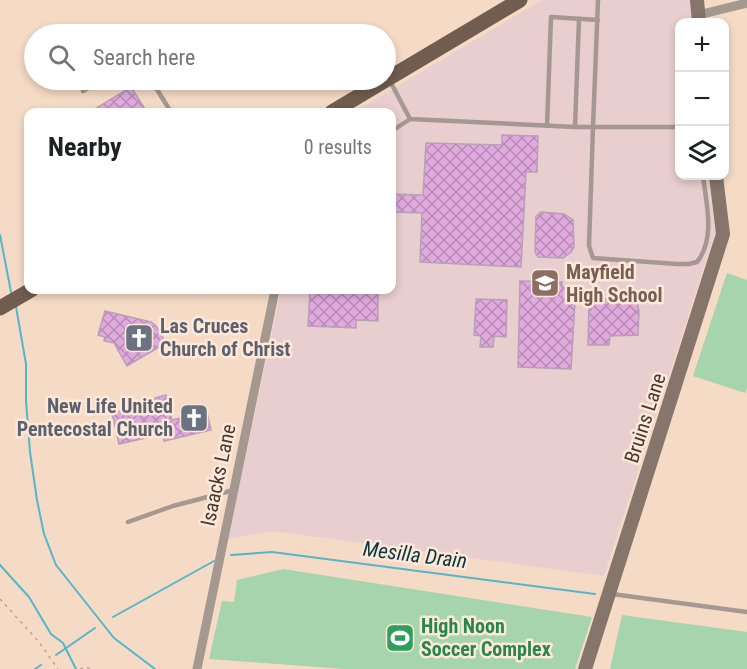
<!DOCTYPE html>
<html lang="en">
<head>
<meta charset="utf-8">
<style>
  :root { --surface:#fff; --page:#f6f6f6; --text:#202124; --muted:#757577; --line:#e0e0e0 }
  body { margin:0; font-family:"Roboto Condensed",sans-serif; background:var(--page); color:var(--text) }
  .controls { position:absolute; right:18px; top:18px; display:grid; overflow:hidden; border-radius:12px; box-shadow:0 3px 9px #0003 }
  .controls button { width:54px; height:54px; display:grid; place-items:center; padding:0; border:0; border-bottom:2px solid var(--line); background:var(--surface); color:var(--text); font:30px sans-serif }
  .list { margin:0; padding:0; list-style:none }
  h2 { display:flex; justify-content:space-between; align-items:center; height:78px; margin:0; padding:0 24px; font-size:26px }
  h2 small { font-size:20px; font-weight:400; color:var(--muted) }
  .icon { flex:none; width:33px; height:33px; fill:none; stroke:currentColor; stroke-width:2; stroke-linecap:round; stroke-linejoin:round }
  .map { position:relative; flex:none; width:747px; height:669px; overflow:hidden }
  .search { position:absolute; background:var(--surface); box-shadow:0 3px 9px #0003; left:24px; top:24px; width:372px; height:66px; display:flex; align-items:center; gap:15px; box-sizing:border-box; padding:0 21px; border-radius:33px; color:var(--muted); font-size:22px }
  .panel { position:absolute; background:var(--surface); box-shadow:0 3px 9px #0003; left:24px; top:108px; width:372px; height:186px; border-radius:12px }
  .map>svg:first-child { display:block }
</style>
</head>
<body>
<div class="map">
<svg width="747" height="669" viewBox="0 0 747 669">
  <defs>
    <pattern id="building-cross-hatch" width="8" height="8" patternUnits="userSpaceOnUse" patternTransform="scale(1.5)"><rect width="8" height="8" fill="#e1aadf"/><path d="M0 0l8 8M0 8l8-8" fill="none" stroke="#b88bb5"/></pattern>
  </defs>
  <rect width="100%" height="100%" fill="#f5dac6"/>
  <path fill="#e9cecf" d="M542,0H691L693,22H680V176H709L715,233L604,576L272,531L228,539L281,290H392V112H354Z"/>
  <g fill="#a6d4ac">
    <path d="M727,273L747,280V388L745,393L693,376Z"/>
    <path d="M283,569L592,617L575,669H344L209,659L222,601L234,602L237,580Z"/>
    <path d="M622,615L747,632V669H610Z"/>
  </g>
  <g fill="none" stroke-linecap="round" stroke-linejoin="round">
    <g stroke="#55b6cb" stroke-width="2">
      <path d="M0,235L11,292"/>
      <path d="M16,307L26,364V401L30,452L37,500L44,534L56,565L114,638L155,669"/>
      <path d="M231,555L272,552L595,594"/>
      <path d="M0,565L29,597L51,634L63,643L76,669"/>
      <path d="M113,617L214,561"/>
      <path d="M56,655L95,628"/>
      <path d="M35,669L41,665"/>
    </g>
  </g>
  <g fill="url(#building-cross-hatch)" stroke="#b7a0b6" stroke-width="1.5">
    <path d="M131,87L147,112H90Z"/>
    <path d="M502,135L538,136L537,172H526L521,267L420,262L422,213L392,212V194L423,195L426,143L502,145Z"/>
    <path d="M541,212L564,214L573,220L574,247L571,252L563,258L538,257L535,252L536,216Z"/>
    <path d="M520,281L562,282V287L576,288L575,291H603V299H636L639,310L638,335L610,336L609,345H588L589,303L575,302L571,369L518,367Z"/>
    <path d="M310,290H363V292L378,293V321L356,320V328L308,326Z"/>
    <path d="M476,299L507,300L506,337L494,336L493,347H480L481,336L474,335Z"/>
    <path d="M105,311L151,322L156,326L166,343L127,366L114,343L104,341L105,337L98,335Z"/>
    <path d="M166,395L172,420L207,412L211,430L164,441L163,434L119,444L112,413L156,404L155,398Z"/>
  </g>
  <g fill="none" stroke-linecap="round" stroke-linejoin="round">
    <g stroke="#baa595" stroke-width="1.5" stroke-dasharray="3 4.5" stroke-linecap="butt">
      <path d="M0,599L39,642L58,669"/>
      <path d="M80,669L86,667L90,669"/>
    </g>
    <g stroke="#a49890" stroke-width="4.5">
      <path d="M598,0L593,127H680"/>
      <path d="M151,80L171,112"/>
      <path d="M390,81L410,119L575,127L579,19"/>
      <path d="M83,91L102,80"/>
      <path d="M547,126L551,17L598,20"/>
      <path d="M575,127H593L589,246L593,258L677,264H689L697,262C716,238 706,203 703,176"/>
      <path d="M392,131L410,119"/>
      <path d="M128,522L173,506L234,490"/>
      <path d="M612,594L747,612"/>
    </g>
    <g stroke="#a49890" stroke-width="9">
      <path d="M698,15L747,3"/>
      <path d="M197,669L275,290"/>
    </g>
    <g stroke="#86756a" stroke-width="14">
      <path d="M697,0L699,22"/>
      <path d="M585,669L723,234L716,176"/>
    </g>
    <g stroke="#715d4f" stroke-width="15">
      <path d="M332,112L520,0"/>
      <path d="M0,308L31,290"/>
    </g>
  </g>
  <defs>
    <g id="school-square" transform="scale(1.5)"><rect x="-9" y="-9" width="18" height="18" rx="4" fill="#8d6e63" stroke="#fee8d9"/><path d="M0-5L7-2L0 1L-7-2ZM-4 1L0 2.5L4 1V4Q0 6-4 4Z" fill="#fff"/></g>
    <g id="church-square" transform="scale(1.5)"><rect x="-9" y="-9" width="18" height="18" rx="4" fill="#6b7280" stroke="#fee8d9"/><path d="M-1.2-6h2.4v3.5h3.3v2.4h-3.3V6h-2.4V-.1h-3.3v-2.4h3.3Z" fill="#fff"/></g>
    <g id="stadium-square" transform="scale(1.5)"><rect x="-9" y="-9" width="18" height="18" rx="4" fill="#2e9e5b" stroke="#fee8d9"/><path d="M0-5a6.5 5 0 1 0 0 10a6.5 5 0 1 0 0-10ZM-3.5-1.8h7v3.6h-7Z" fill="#fff"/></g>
  </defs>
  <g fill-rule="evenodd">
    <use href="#school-square" x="545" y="283"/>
    <use href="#church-square" x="139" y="338"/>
    <use href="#church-square" x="194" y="418"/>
    <use href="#stadium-square" x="400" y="638"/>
  </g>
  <g text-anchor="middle" stroke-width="5" stroke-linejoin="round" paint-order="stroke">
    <g font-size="20" font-weight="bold" fill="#785e54" stroke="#fee8d9" text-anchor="start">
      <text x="566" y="279">Mayfield<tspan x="566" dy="23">High School</tspan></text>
    </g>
    <g font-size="20" font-weight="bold" fill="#5b616d" stroke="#fee8d9" text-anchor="start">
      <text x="160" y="333">Las Cruces<tspan x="160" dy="23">Church of Christ</tspan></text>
      <text x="173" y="413" text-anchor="end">New Life United<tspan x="173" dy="23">Pentecostal Church</tspan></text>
    </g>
    <g font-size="20" fill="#443931" stroke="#fee8d9">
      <text transform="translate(645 418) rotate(-72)" y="7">Bruins Lane</text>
      <text transform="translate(218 475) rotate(-78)" y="7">Isaacks Lane</text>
    </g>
    <g font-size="20" font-weight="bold" fill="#27864d" stroke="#fee8d9" text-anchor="start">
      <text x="421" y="633">High Noon<tspan x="421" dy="23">Soccer Complex</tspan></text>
    </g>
    <g font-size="21" font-style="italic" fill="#083740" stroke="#fee8d9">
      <text transform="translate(415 555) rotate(7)" y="7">Mesilla Drain</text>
    </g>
  </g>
</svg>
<div class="controls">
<button>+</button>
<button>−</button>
<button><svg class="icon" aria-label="layers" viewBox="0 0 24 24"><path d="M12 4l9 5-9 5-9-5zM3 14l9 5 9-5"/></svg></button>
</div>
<div class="search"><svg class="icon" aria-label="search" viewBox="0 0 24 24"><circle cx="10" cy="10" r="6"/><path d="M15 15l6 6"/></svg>Search here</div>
<section class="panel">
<h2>Nearby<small>0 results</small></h2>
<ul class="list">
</ul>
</section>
</div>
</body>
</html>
